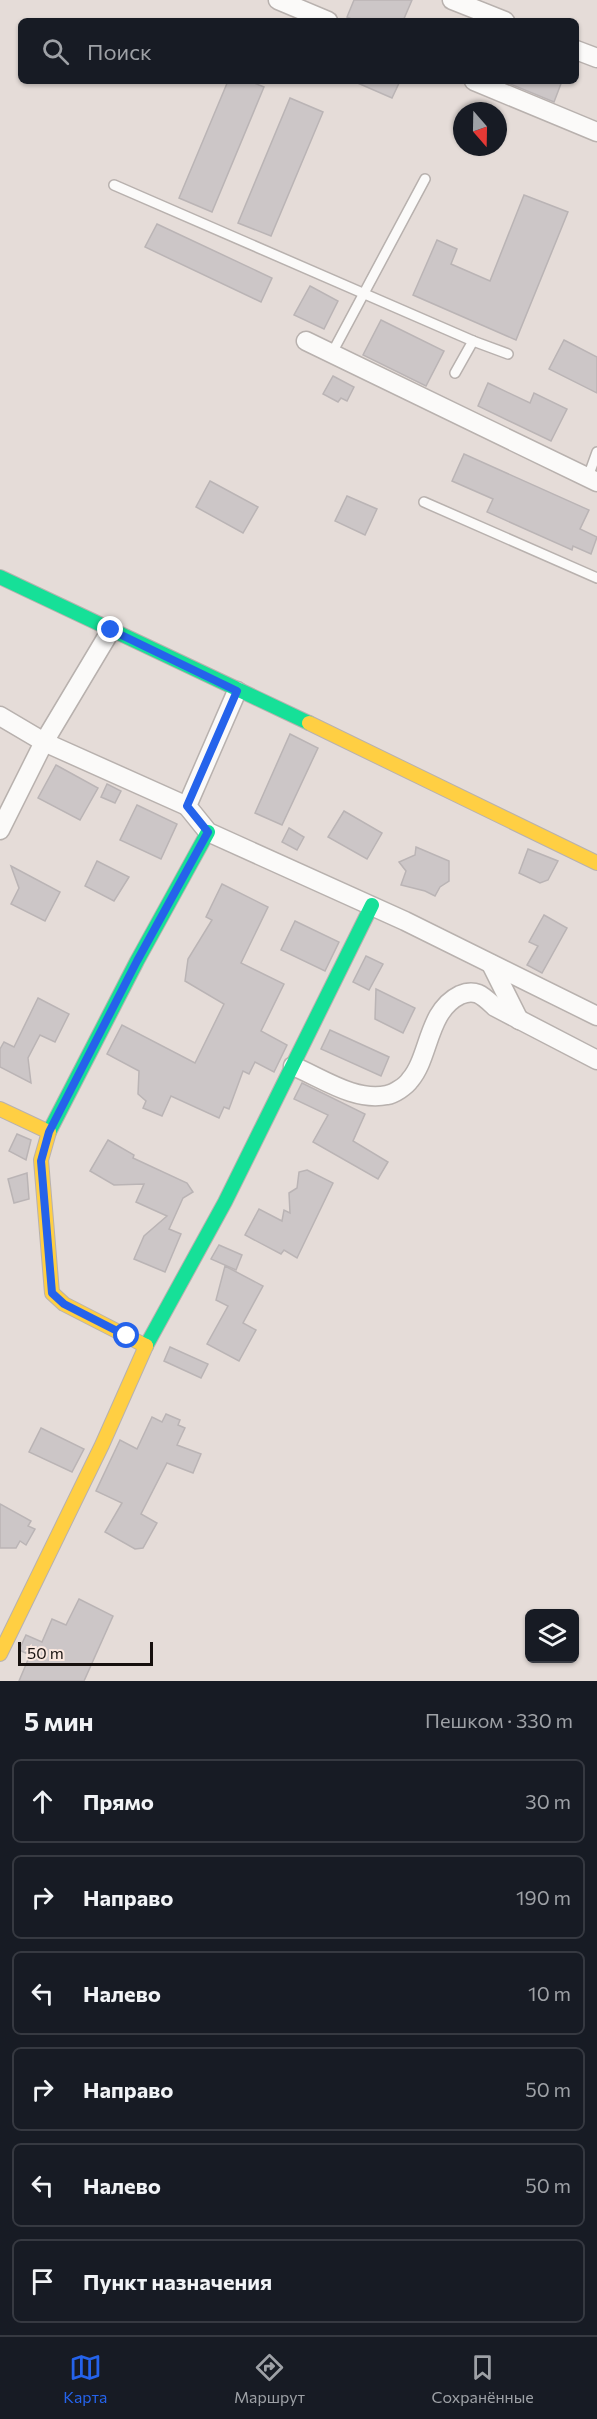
<!DOCTYPE html>
<html lang="ru">
<head>
<meta charset="utf-8">
<style>
  :root { --surface:#171b24; --page:#242831; --text:#f1f3f6; --muted:#9ea1a6; --line:#363941; --accent:#2563eb }
  body { margin:0; font-family:Commissioner,sans-serif; background:var(--page); color:var(--text) }
  .controls { position:absolute; right:18px; bottom:18px; display:grid; overflow:hidden; border-radius:9px; box-shadow:0 2px 4px #0004 }
  .controls button { width:54px; height:54px; display:grid; place-items:center; padding:0; border:0; border-bottom:2px solid var(--line); background:var(--surface); color:var(--text); font:30px sans-serif }
  .compass { position:absolute; left:453px; top:102px; width:54px; height:54px; border-radius:50%; background:var(--surface); box-shadow:0 2px 4px #0004; rotate:160deg }
  .scale { position:absolute; left:18px; bottom:15px; width:135px; box-sizing:border-box; padding-left:6px; border:3px solid #16100e; border-top:0; font-size:16px; line-height:21px; white-space:nowrap; color:#16100e; -webkit-text-stroke:4px #f9e7df; paint-order:stroke }
  .stop { position:absolute; width:18px; height:18px; margin:-14px; border:4px solid #2563eb; border-radius:50%; background:#fff }
  .stop.end { background:#2563eb; border-color:#fff; box-shadow:0 2px 6px #0008 }
  .list { margin:0; padding:0; list-style:none }
  h2 { display:flex; justify-content:space-between; align-items:center; height:78px; margin:0; padding:0 24px; font-size:26px }
  h2 small { font-size:20px; font-weight:400; color:var(--muted) }
  .list li { display:grid; grid-template-columns:39px 1fr auto; gap:18px; align-items:center; box-sizing:border-box; height:84px; margin:0 12px 12px; padding:0 12px; border:2px solid var(--line); border-radius:9px }
  .list b { display:block; font-size:22px; white-space:nowrap }
  .list em { font-size:20px; font-style:normal; color:var(--muted) }
  .icon { flex:none; width:33px; height:33px; fill:none; stroke:currentColor; stroke-width:2; stroke-linecap:round; stroke-linejoin:round }
  .map { position:relative; flex:none; width:597px; height:1681px; overflow:hidden }
  .search { position:absolute; background:var(--surface); box-shadow:0 2px 4px #0004; left:18px; right:18px; top:18px; height:66px; display:flex; align-items:center; gap:15px; box-sizing:border-box; padding:0 21px; border-radius:9px; color:var(--muted); font-size:22px }
  .sheet { height:654px; background:var(--surface) }
  nav { display:flex; justify-content:space-around; align-items:center; box-sizing:border-box; height:84px; border-top:2px solid var(--line); background:var(--surface); font-size:16px; color:var(--muted) }
  nav a { display:grid; justify-items:center; gap:3px }
  nav .on { color:var(--accent) }
  .map>svg:first-child { display:block }
</style>
</head>
<body>
<div class="map">
<svg width="597" height="1681" viewBox="0 0 597 1681">
  <rect width="100%" height="100%" fill="#e5dcd8"/>
  <g fill="#ccc6c7" stroke="#bab4b5" stroke-width="1.5">
    <path d="M354,0H412L403,21H356L347,17Z"/>
    <path d="M228,81H249L264,87L212,212L179,198Z"/>
    <path d="M353,81H400L392,98Z"/>
    <path d="M503,81H562L554,102Z"/>
    <path d="M290,98L323,112L271,236L238,223Z"/>
    <path d="M524,195L568,212L516,340L413,295L437,240L457,249L451,264L490,281Z"/>
    <path d="M157,224L272,278L261,302L145,247Z"/>
    <path d="M310,286L338,301L324,329L294,315Z"/>
    <path d="M381,320L444,351L426,386L363,355Z"/>
    <path d="M564,340L597,357V393L549,369Z"/>
    <path d="M333,376L354,387L347,401L341,398L338,402L323,394Z"/>
    <path d="M488,383L530,403L534,393L567,409L551,441L478,406Z"/>
    <path d="M464,454L589,510L580,529L597,537L591,554L573,546L572,550L487,512L493,499L452,481Z"/>
    <path d="M210,481L258,507L243,533L196,507Z"/>
    <path d="M347,496L377,509L365,535L335,521Z"/>
    <path d="M290,734L318,748L282,825L255,813Z"/>
    <path d="M56,765L98,788L80,820L38,798Z"/>
    <path d="M107,784L121,791L115,803L101,797Z"/>
    <path d="M137,805L177,824L161,859L120,840Z"/>
    <path d="M344,811L382,833L367,859L328,837Z"/>
    <path d="M289,828L304,837L297,850L282,842Z"/>
    <path d="M416,847L449,861V881L440,887L435,896L425,891L401,885L406,871L399,862L415,855Z"/>
    <path d="M528,849L558,861L548,880L540,883L519,873Z"/>
    <path d="M97,861L129,877L114,901L85,886Z"/>
    <path d="M11,866L60,892L45,921L11,904L19,888Z"/>
    <path d="M222,884L268,907L241,963L284,984L261,1031L287,1045L274,1072L255,1062L249,1074L243,1071L229,1109L224,1107L219,1118L171,1096L162,1116L143,1108L146,1101L138,1094L139,1071L107,1054L122,1025L195,1063L224,1004L185,981L188,959L212,920L206,917Z"/>
    <path d="M544,915L567,928L542,973L527,965L538,946L529,942Z"/>
    <path d="M295,921L339,942L325,971L281,950Z"/>
    <path d="M366,956L383,964L369,990L353,982Z"/>
    <path d="M376,989L415,1008L403,1033L375,1019Z"/>
    <path d="M38,998L69,1014L55,1042L40,1035L28,1058L31,1083L0,1067V1049L4,1042L14,1047Z"/>
    <path d="M330,1030L389,1057L381,1076L321,1049Z"/>
    <path d="M302,1083L365,1114L353,1141L388,1162L378,1179L313,1142L328,1115L294,1099Z"/>
    <path d="M17,1134L31,1140L26,1160L9,1151Z"/>
    <path d="M108,1140L134,1155L133,1158L187,1183L193,1192L183,1198L169,1229L181,1234L165,1272L134,1259L144,1236L167,1216L136,1202L144,1184L114,1185L90,1171Z"/>
    <path d="M307,1170L333,1183L297,1258L284,1250L281,1254L245,1235L259,1209L282,1221L284,1210L290,1213L289,1193L297,1188L299,1172Z"/>
    <path d="M27,1173L29,1199L14,1203L8,1179Z"/>
    <path d="M219,1245L242,1255L236,1270L211,1259Z"/>
    <path d="M225,1266L263,1286L243,1323L256,1330L239,1361L207,1344L228,1306L216,1300Z"/>
    <path d="M170,1347L208,1364L201,1378L164,1361Z"/>
    <path d="M166,1414L180,1420L178,1425L185,1428L177,1445L201,1454L193,1473L167,1463L141,1514L157,1523L143,1548L135,1549L105,1532L122,1503L96,1491L120,1440L137,1449L152,1417L162,1422Z"/>
    <path d="M41,1428L84,1449L72,1472L29,1452Z"/>
    <path d="M0,1504L31,1521L28,1526L35,1529L26,1545L20,1541L16,1548H0Z"/>
    <path d="M79,1599L113,1616L84,1681H19L30,1655L19,1650L26,1635L42,1642L52,1619L66,1625Z"/>
  </g>
  <g fill="none" stroke-linecap="round" stroke-linejoin="round">
    <g stroke="#b8b1ae" stroke-width="12">
      <g id="lane">
        <path d="M114,185L473,341L455,373"/>
        <path d="M473,341L508,354"/>
        <path d="M332,353L425,179"/>
        <path d="M588,477L597,452"/>
        <path d="M424,502L597,578"/>
      </g>
    </g>
    <g stroke="#b8b1ae" stroke-width="21">
      <g id="street">
        <path d="M278,0L328,21"/>
        <path d="M452,0L505,21"/>
        <path d="M576,50L597,58"/>
        <path d="M474,81L597,132"/>
        <path d="M306,341L597,482"/>
        <path d="M111,630L44,742L187,806"/>
        <path d="M237,691L187,806L208,832L405,921L597,1016"/>
        <path d="M0,716L44,742L0,830"/>
        <path d="M491,964L519,1020"/>
        <path d="M293,1066C322,1078 355,1102 387,1095C394,1094 406,1086 410,1080C430,1057 427,1011 460,995C476,988 483,996 495,1007L597,1060"/>
      </g>
    </g>
    <g stroke="#b8b1ae" stroke-width="16">
      <g id="fast">
        <path d="M0,577L309,723"/>
        <path d="M49,1132L137,961L208,832"/>
        <path d="M146,1346L225,1202L372,905"/>
      </g>
    </g>
    <g stroke="#b8b1ae" stroke-width="16">
      <g id="slow">
        <path d="M309,723L597,863"/>
        <path d="M0,1109L49,1132L41,1160L52,1293L64,1304L146,1346"/>
        <path d="M0,1654L102,1445L146,1346"/>
      </g>
    </g>
    <use href="#lane" stroke="#fbfaf9" stroke-width="9"/>
    <use href="#street" stroke="#fbfaf9" stroke-width="18"/>
    <use href="#fast" stroke="#16e098" stroke-width="14"/>
    <use href="#slow" stroke="#ffcf43" stroke-width="14"/>
  </g>
  <g fill="none" stroke-linecap="round" stroke-linejoin="round">
    <path stroke="#2563eb" stroke-width="8" d="M111,630L237,691L187,806L208,832L137,961L49,1132L41,1161L52,1293L64,1304L127,1336"/>
  </g>
</svg>
<div class="controls">
<button><svg class="icon" aria-label="layers" viewBox="0 0 24 24"><path d="M12 4l9 5-9 5-9-5zM3 14l9 5 9-5"/></svg></button>
</div>
<svg class="compass" viewBox="-18 -18 36 36"><path d="M0-13l5 13h-10z" fill="#e53935"/><path d="M0 13l5-13h-10z" fill="#9ea1a6"/></svg>
<div class="scale">50 m</div>
<div class="stop" style="left:127px;top:1336px"></div>
<div class="stop end" style="left:111px;top:630px"></div>
<div class="search"><svg class="icon" aria-label="search" viewBox="0 0 24 24"><circle cx="10" cy="10" r="6"/><path d="M15 15l6 6"/></svg>Поиск</div>
</div>
<section class="sheet">
<h2>5 мин<small>Пешком · 330 m</small></h2>
<ul class="list">
<li><svg class="icon" aria-label="ahead" viewBox="0 0 24 24"><path d="M12 20V5M6 11l6-6 6 6"/></svg><div><b>Прямо</b></div><em>30 m</em></li>
<li><svg class="icon" aria-label="right" viewBox="0 0 24 24"><path d="M7 20v-9h11M14 6l5 5-5 5"/></svg><div><b>Направо</b></div><em>190 m</em></li>
<li><svg class="icon" aria-label="left" viewBox="0 0 24 24"><path d="M17 20v-9H6M10 6l-5 5 5 5"/></svg><div><b>Налево</b></div><em>10 m</em></li>
<li><svg class="icon" aria-label="right" viewBox="0 0 24 24"><path d="M7 20v-9h11M14 6l5 5-5 5"/></svg><div><b>Направо</b></div><em>50 m</em></li>
<li><svg class="icon" aria-label="left" viewBox="0 0 24 24"><path d="M17 20v-9H6M10 6l-5 5 5 5"/></svg><div><b>Налево</b></div><em>50 m</em></li>
<li><svg class="icon" aria-label="arrive" viewBox="0 0 24 24"><path d="M6 21V4h12l-3 4 3 4H6"/></svg><div><b>Пункт назначения</b></div></li>
</ul>
</section>
<nav>
<a class="on"><svg class="icon" aria-label="map" viewBox="0 0 24 24"><path d="M3 6l6-2 6 2 6-2v14l-6 2-6-2-6 2zM9 4v14M15 6v14"/></svg>Карта</a>
<a><svg class="icon" aria-label="directions" viewBox="0 0 24 24"><path d="M12 3l9 9-9 9-9-9zM9 14v-3h6M13 9l2 2-2 2"/></svg>Маршрут</a>
<a><svg class="icon" aria-label="saved" viewBox="0 0 24 24"><path d="M7 4h10v16l-5-4-5 4z"/></svg>Сохранённые</a>
</nav>
</body>
</html>
